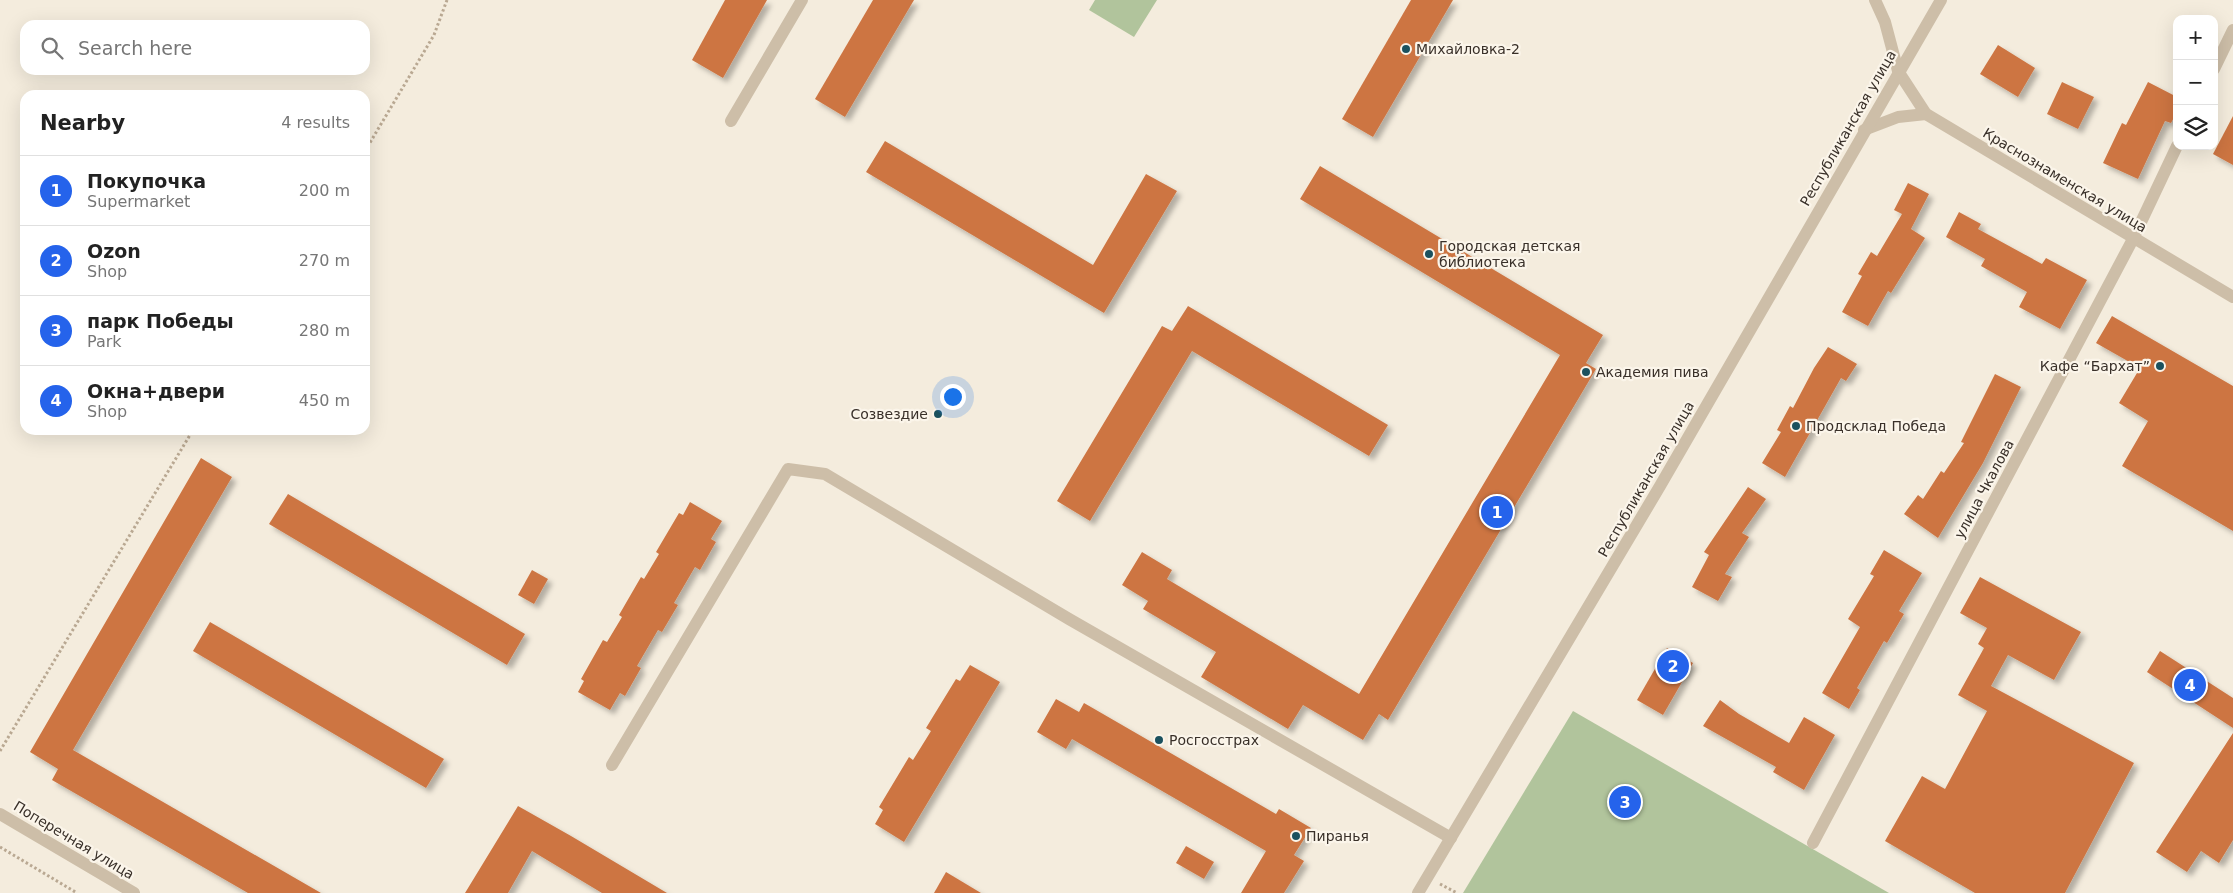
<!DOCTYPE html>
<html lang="en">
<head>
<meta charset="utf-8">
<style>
  :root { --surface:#fff; --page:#f6f6f6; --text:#222; --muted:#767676; --line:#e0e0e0; --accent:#2563eb }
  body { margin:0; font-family:"DejaVu Sans",sans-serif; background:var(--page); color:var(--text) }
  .controls { position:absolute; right:15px; top:15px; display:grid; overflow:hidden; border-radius:10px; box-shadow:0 5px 20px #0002 }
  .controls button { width:45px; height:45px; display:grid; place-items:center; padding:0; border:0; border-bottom:1px solid var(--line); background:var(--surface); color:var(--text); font:25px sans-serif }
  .you { position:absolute; left:952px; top:396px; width:18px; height:18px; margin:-12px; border:4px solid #fff; border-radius:50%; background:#1a73e8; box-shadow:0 0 0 8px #1a73e833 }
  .badge { display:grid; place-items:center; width:32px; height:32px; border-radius:50%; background:var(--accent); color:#fff; font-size:16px; font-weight:700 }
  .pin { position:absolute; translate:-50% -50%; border:2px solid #fff; box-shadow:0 1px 5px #0006 }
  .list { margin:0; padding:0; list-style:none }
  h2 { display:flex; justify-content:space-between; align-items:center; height:65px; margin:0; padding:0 20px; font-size:21px }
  h2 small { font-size:16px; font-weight:400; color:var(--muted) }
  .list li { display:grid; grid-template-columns:32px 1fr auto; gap:15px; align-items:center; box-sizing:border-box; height:70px; padding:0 20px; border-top:1px solid var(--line) }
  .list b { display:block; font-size:19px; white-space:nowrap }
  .list p { margin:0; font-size:16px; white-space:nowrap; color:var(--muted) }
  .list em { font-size:16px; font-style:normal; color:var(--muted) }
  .icon { flex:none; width:28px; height:28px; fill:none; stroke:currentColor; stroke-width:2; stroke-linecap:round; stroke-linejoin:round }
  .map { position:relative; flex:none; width:2233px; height:893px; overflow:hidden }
  .search { position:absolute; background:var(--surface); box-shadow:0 5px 20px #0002; left:20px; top:20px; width:350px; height:55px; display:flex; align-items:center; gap:12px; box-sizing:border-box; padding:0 18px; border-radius:15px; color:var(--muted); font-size:19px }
  .panel { position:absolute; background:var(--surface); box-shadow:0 5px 20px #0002; left:20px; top:90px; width:350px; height:345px; border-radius:15px }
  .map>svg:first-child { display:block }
</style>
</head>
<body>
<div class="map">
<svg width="2233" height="893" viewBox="0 0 2233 893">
  <defs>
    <filter id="shadow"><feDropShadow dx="4.5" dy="4.5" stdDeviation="2.5" flood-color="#0004"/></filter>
  </defs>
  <rect width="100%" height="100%" fill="#f4ecdd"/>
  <g fill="#b1c49c">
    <path d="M1095,0H1157L1134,37L1089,10Z"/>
    <path d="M1573,711L1889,893H1463Z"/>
  </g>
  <g fill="#cd7542" filter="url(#shadow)">
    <path d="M725,0H767L723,78L692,60Z"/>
    <path d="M873,0H914L845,117L815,99Z"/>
    <path d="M1411,0H1453L1373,137L1342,119Z"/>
    <path d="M1998,45L2035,68L2018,97L1980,74Z"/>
    <path d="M2062,82L2094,97L2078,129L2047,114Z"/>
    <path d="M2148,82L2177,97V112L2171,123L2165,121L2138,179L2103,163L2122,123L2126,125Z"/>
    <path d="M2233,116V165L2213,154Z"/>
    <path d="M885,141L1093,265L1146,174L1177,191L1104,313L866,172Z"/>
    <path d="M1320,166L1603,335L1586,363L1596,369L1388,720L1379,714L1363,740L1303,705L1288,729L1201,677L1216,652L1143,609L1148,601L1122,585L1142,552L1172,570L1167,579L1359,694L1560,355L1300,199Z"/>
    <path d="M1908,183L1929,194L1911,229L1925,238L1891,293L1888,291L1868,326L1842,312L1862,276L1858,274L1871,252L1877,256L1902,214L1894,210Z"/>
    <path d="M1959,212L1981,224L1978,229L2042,264L2046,258L2087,280L2060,329L2019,307L2027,292L1981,266L1985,259L1946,237Z"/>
    <path d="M1188,306L1388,425L1369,456L1192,351L1090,521L1057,501L1162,326L1172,331Z"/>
    <path d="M2112,316L2233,386V531L2122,466L2148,421L2119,403L2140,368L2096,343Z"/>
    <path d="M1828,347L1857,364L1846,381L1841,378L1785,477L1762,463L1781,432L1777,430L1790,406L1793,408L1814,368Z"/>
    <path d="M1995,374L2021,387L1983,463L1938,538L1904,514L1918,495L1923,499L1941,471L1944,473L1964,443L1961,442Z"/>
    <path d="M201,458L232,477L73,750L321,893H248L52,780L58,769L30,752Z"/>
    <path d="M1748,487L1766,499L1742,533L1749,537L1725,574L1732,577L1718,601L1692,587L1709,555L1704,552Z"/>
    <path d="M288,494L525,634L507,665L269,524Z"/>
    <path d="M690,502L722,521L711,539L716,542L700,570L695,567L674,603L678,605L662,632L658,630L637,666L641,668L625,696L620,693L610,710L578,692L584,681L581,679L603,640L607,642L622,617L619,615L641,577L644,579L659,554L656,552L679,513L683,515Z"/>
    <path d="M1884,550L1922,573L1899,611L1904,614L1887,643L1884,641L1857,688L1860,690L1849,709L1822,693L1860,627L1848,619L1874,576L1870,574Z"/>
    <path d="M532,570L548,579L534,604L518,595Z"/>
    <path d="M1980,577L2081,632L2054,680L2008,655L1991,686L2134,763L2065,893H1975L1885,841L1922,776L1945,789L1987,711L1958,695L1984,648L1978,644L1987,628L1960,613Z"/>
    <path d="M210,622L444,759L426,788L193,651Z"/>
    <path d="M1667,648L1693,663L1663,715L1637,700Z"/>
    <path d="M2160,651L2233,698V728L2147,672Z"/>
    <path d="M970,665L1000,682L904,842L875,824L883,810L879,807L909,757L913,760L931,731L926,728L956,679L960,681Z"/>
    <path d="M1056,699L1079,712L1084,703L1276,814L1279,809L1311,828L1294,855L1304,861L1284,893H1241L1266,851L1072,739L1066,749L1037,732Z"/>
    <path d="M1720,700L1739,714L1789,743L1804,717L1835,735L1804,790L1773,772L1776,767L1703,726Z"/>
    <path d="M2233,733V840L2219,863L2201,851L2187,872L2156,852Z"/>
    <path d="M518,806L571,836L667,893H602L532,851L508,893H465Z"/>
    <path d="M1186,846L1214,862L1204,879L1176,863Z"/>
    <path d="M946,872L981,893H934Z"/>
  </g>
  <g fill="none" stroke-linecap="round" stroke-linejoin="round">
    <g stroke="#b9a892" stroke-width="3" stroke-dasharray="2.5 2.5" stroke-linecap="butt">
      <path d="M365,151L434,35L447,0"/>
      <path d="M0,751L193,430"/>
      <path d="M0,847L77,893"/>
      <path d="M1440,884L1457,893"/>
    </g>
    <g stroke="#cdbea8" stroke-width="12">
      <path d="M1875,0L1885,22L1898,71L1926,114L2233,297"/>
      <path d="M2214,69L2233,30"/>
      <path d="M731,121L802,0"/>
      <path d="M1864,130L1898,117L1926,114"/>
      <path d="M612,765L788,469L825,474L1069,619L1451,838"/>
      <path d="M0,814L134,893"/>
      <path d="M1813,843L2133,239L2177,146"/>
      <path d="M1418,893L1660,486L1941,0"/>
    </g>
  </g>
  <g fill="#1b515e" stroke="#fbf5ea" stroke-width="2">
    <circle cx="1406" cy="49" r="5"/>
    <circle cx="1429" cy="254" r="5"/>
    <circle cx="2160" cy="366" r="5"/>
    <circle cx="1586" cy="372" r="5"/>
    <circle cx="938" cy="414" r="5"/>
    <circle cx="1796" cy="426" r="5"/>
    <circle cx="1159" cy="740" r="5"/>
    <circle cx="1296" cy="836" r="5"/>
  </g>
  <g text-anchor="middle" stroke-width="4.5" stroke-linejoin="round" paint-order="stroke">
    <g font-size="14" fill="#393029" stroke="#fbf5ea" text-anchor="start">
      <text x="1416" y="54">Михайловка-2</text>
      <text x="1439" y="251">Городская детская<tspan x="1439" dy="16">библиотека</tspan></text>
      <text x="2150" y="371" text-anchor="end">Кафе “Бархат”</text>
      <text x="1596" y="377">Академия пива</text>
      <text x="928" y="419" text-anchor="end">Созвездие</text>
      <text x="1806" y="431">Продсклад Победа</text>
      <text x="1169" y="745">Росгосстрах</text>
      <text x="1306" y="841">Пиранья</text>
    </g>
    <g font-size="14" fill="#393029" stroke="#fbf5ea">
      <text transform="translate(1848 128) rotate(-60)" y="5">Республиканская улица</text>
      <text transform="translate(2065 180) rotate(31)" y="5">Краснознаменская улица</text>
      <text transform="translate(1646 479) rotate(-60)" y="5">Республиканская улица</text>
      <text transform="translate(1984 489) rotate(-62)" y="5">улица Чкалова</text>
      <text transform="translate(74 840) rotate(31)" y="5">Поперечная улица</text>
    </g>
  </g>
</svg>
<div class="controls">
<button>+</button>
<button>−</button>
<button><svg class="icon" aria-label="layers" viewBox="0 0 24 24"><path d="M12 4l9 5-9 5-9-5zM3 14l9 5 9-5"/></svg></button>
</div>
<div class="you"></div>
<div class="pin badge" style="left:1497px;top:512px">1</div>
<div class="pin badge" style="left:1673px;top:666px">2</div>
<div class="pin badge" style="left:1625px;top:802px">3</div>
<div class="pin badge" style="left:2190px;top:685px">4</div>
<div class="search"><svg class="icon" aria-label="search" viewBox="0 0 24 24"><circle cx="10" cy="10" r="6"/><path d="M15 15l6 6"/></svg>Search here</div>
<section class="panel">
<h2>Nearby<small>4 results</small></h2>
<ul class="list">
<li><span class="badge">1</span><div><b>Покупочка</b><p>Supermarket</p></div><em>200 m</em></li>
<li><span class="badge">2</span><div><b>Ozon</b><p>Shop</p></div><em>270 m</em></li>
<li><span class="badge">3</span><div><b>парк Победы</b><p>Park</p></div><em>280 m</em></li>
<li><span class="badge">4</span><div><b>Окна+двери</b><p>Shop</p></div><em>450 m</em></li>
</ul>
</section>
</div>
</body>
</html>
